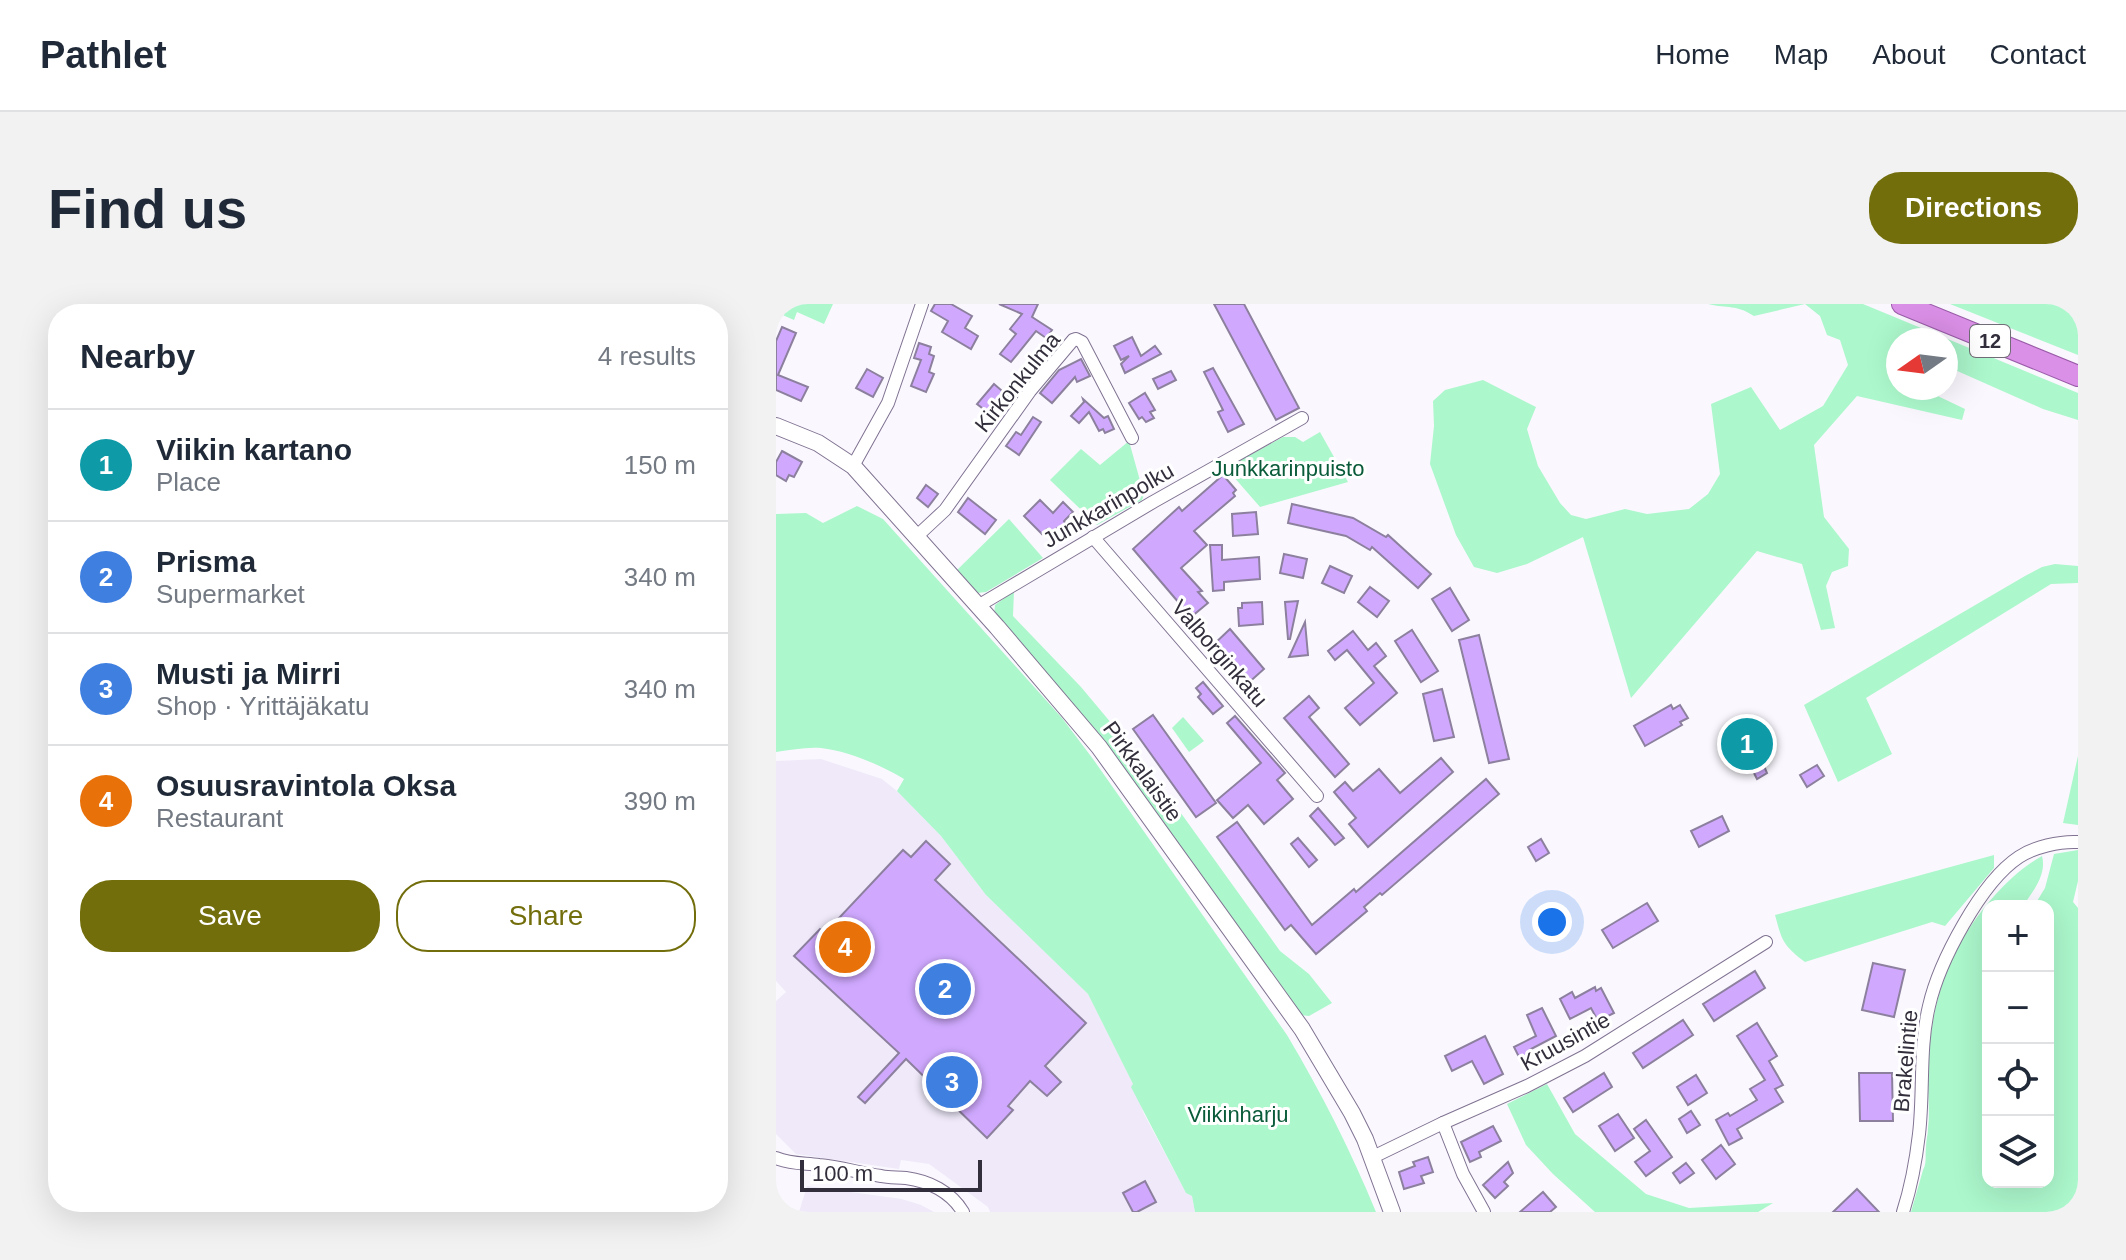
<!DOCTYPE html>
<html lang="en">
<head>
<meta charset="utf-8">
<style>
  :root { --surface:#fff; --page:#f2f2f3; --text:#1f2937; --muted:#747a83; --line:#e0e1e3; --accent:#736e0c }
  body { margin:0; font-family:Helvetica,sans-serif; background:var(--page); color:var(--text) }
  .controls { position:absolute; right:24px; bottom:24px; display:grid; overflow:hidden; border-radius:16px; box-shadow:0 8px 32px #0002 }
  .controls button { width:72px; height:72px; display:grid; place-items:center; padding:0; border:0; border-bottom:2px solid var(--line); background:var(--surface); color:var(--text); font:40px sans-serif }
  .compass { position:absolute; left:1110px; top:24px; width:72px; height:72px; border-radius:50%; background:var(--surface); box-shadow:0 8px 32px #0002; rotate:256deg }
  .scale { position:absolute; left:24px; bottom:20px; width:182px; box-sizing:border-box; padding-left:8px; border:4px solid #332e3b; border-top:0; font-size:22px; line-height:28px; white-space:nowrap; color:#332e3b; -webkit-text-stroke:6px #fff; paint-order:stroke }
  .you { position:absolute; left:776px; top:618px; width:28px; height:28px; margin:-20px; border:6px solid #fff; border-radius:50%; background:#1a73e8; box-shadow:0 0 0 12px #1a73e833 }
  .badge { display:grid; place-items:center; width:52px; height:52px; border-radius:50%; background:var(--accent); color:#fff; font-size:26px; font-weight:700 }
  .pin { position:absolute; translate:-50% -50%; border:4px solid #fff; box-shadow:0 2px 8px #0006 }
  .list { margin:0; padding:0; list-style:none }
  h2 { display:flex; justify-content:space-between; align-items:center; height:104px; margin:0; padding:0 32px; font-size:34px }
  h2 small { font-size:26px; font-weight:400; color:var(--muted) }
  .list li { display:grid; grid-template-columns:52px 1fr auto; gap:24px; align-items:center; box-sizing:border-box; height:112px; padding:0 32px; border-top:2px solid var(--line) }
  .list b { display:block; font-size:30px; white-space:nowrap }
  .list p { margin:0; font-size:26px; white-space:nowrap; color:var(--muted) }
  .list em { font-size:26px; font-style:normal; color:var(--muted) }
  .actions { display:flex; gap:16px; padding:24px 32px }
  .actions a { flex:1; padding:18px 0; border:2px solid var(--accent); border-radius:32px; text-align:center; font-size:28px; color:var(--accent) }
  .actions .main { background:var(--accent); color:#fff }
  .icon { flex:none; width:44px; height:44px; fill:none; stroke:currentColor; stroke-width:2; stroke-linecap:round; stroke-linejoin:round }
  .map { position:relative; flex:none; width:1302px; height:908px; overflow:hidden; border-radius:32px }
  header { display:flex; align-items:center; gap:48px; box-sizing:border-box; height:112px; padding:0 40px; background:var(--surface); border-bottom:2px solid var(--line) }
  header strong { font-size:38px }
  nav { display:flex; gap:44px; margin-inline-start:auto; font-size:28px }
  .intro { display:flex; align-items:center; justify-content:space-between; box-sizing:border-box; height:192px; padding:0 48px }
  h1 { margin:0; font-size:56px }
  .button { padding:20px 36px; border-radius:32px; background:var(--accent); color:#fff; font-size:28px; font-weight:700 }
  main { display:flex; gap:48px; padding:0 48px }
  aside { flex:1; background:var(--surface); border-radius:32px; box-shadow:0 8px 32px #0002 }
  .map>svg:first-child { display:block }
</style>
</head>
<body>
<header>
<strong>Pathlet</strong>
<nav><a>Home</a><a>Map</a><a>About</a><a>Contact</a></nav>
</header>
<div class="intro"><h1>Find us</h1><a class="button">Directions</a></div>
<main>
<aside>
<h2>Nearby<small>4 results</small></h2>
<ul class="list">
<li><span class="badge" style="background:#0f9aa8">1</span><div><b>Viikin kartano</b><p>Place</p></div><em>150 m</em></li>
<li><span class="badge" style="background:#3f7fe0">2</span><div><b>Prisma</b><p>Supermarket</p></div><em>340 m</em></li>
<li><span class="badge" style="background:#3f7fe0">3</span><div><b>Musti ja Mirri</b><p>Shop · Yrittäjäkatu</p></div><em>340 m</em></li>
<li><span class="badge" style="background:#e8710a">4</span><div><b>Osuusravintola Oksa</b><p>Restaurant</p></div><em>390 m</em></li>
</ul>
<div class="actions"><a class="main">Save</a><a>Share</a></div>
</aside>
<div class="map">
<svg width="1302" height="908" viewBox="0 0 1302 908">
  <rect width="100%" height="100%" fill="#faf8fe"/>
  <g fill="#efe9f9">
    <path d="M45,455L106,475L121,487L165,532L210,591L312,690L357,780L368,810L410,889L416,892L419,908H214L212,903L153,860L125,856L123,865L20,850L0,830V697L10,688L0,677V457Z"/>
    <path d="M31,882L126,895L145,901L158,908H23Z"/>
  </g>
  <g fill="#acf7cc">
    <path d="M0,0H57L48,20L21,8L18,16L2,9L0,13Z"/>
    <path d="M932,0H1087L1302,89V116L1267,105L1170,62V36H1122V84H1145L1189,105L1186,116L1081,92L1038,141L1048,213L1073,245L1072,262L1056,268L1050,282L1059,324L1045,326L1026,260L981,247L855,394L807,233L751,260L721,269L698,263L680,231L654,160L658,122L657,97L669,86L707,76L760,103L751,125L762,162L784,199L795,211L810,215L849,205L871,210L913,205L932,190L944,170L935,100L975,83L1004,126L1047,102L1072,61L1064,36L1051,31L1044,12L1029,0L978,12C959,0 953,5 932,0Z"/>
    <path d="M1174,0H1302V51Z"/>
    <path d="M544,128L572,178L484,203L450,164L507,133H519L527,138Z"/>
    <path d="M353,137L368,191L366,196L321,221L274,176L305,145L324,161Z"/>
    <path d="M81,202L107,215L286,414L317,455L511,731C545,788 575,847 600,908H419L416,892L410,889L355,783L357,780L312,690L210,591L165,532L121,487L128,475C105,461 72,447 45,444C30,443 15,446 0,448V210L30,209L47,219Z"/>
    <path d="M233,215L267,254L210,288L201,289L179,268Z"/>
    <path d="M1279,260L1302,262V279L1275,280L1090,394L1116,450L1062,478L1028,401L1249,272L1266,263Z"/>
    <path d="M238,287L237,312L305,383L341,426L407,512L504,647L533,670L556,699L533,712L524,711L218,312L219,301Z"/>
    <path d="M407,413L428,437L413,448L396,424Z"/>
    <path d="M1302,452V521L1287,519Z"/>
    <path d="M1302,546V577L1297,598L1302,604V908H1135L1147,866C1151,859 1149,851 1150,843C1150,836 1152,831 1152,824C1154,809 1152,792 1152,776C1152,705 1171,644 1219,591C1233,576 1248,562 1266,552C1271,571 1257,587 1247,602H1212V878H1272V602H1258L1269,584L1278,550Z"/>
    <path d="M1218,551V564L1169,622L1156,618L1029,658C1007,641 1006,637 999,611Z"/>
    <path d="M771,780L799,830L870,890L913,904L997,899L982,908H819L777,870L750,841L731,800Z"/>
  </g>
  <g fill="#d0a9ff" stroke="#8d809f" stroke-width="2">
    <path d="M159,0H175L196,12L189,24L202,32L195,45L166,28L172,17L155,7Z"/>
    <path d="M223,0H262L256,13L276,26L270,34L260,27L235,58L224,50L240,30L234,25L246,10Z"/>
    <path d="M438,0H468L523,104L500,116Z"/>
    <path d="M6,23L20,29L2,71L32,83L25,97L0,86V37Z"/>
    <path d="M356,33L365,52L379,42L385,50L349,69L345,60L353,52L345,56L338,42Z"/>
    <path d="M143,39L155,43L153,50L158,52L153,68L158,70L150,88L135,82L145,56L138,54Z"/>
    <path d="M305,55L314,72L301,78L299,73L276,99L264,89L283,66Z"/>
    <path d="M437,64L468,120L452,128L442,108L447,106L428,68Z"/>
    <path d="M91,65L107,74L97,93L80,84Z"/>
    <path d="M395,67L400,76L382,85L377,75Z"/>
    <path d="M218,80L232,92L215,111L201,100Z"/>
    <path d="M369,89L379,106L374,108L378,114L370,118L366,113L363,115L353,99Z"/>
    <path d="M307,95L328,114L332,112L338,125L329,129L327,125L323,127L313,108L303,119L295,112L308,98Z"/>
    <path d="M257,113L265,118L243,151L230,142L240,128L245,131Z"/>
    <path d="M6,147L26,158L18,173L13,171L10,177L0,171V158Z"/>
    <path d="M447,171L460,186L457,189L459,192L418,227L431,241L405,264L426,287L422,288L432,299L415,313L357,245L403,203L406,207Z"/>
    <path d="M150,181L162,190L152,203L141,194Z"/>
    <path d="M192,194L220,216L209,230L182,208Z"/>
    <path d="M264,196L277,209L287,198L297,208L288,217L297,230L288,236L281,224L275,230L271,225L266,230L248,212Z"/>
    <path d="M516,200L577,214L610,233L612,231L655,270L642,284L596,243L594,246L570,232L512,219Z"/>
    <path d="M480,208L482,230L457,232L456,210Z"/>
    <path d="M434,241H446V256L483,253L484,275L448,278V286L437,287Z"/>
    <path d="M508,250L531,255L527,274L504,269Z"/>
    <path d="M554,262L576,272L568,289L546,279Z"/>
    <path d="M594,283L613,297L601,313L582,298Z"/>
    <path d="M674,284L693,316L676,327L656,295Z"/>
    <path d="M522,297L514,335H512L509,298Z"/>
    <path d="M486,298L487,320L463,322L462,304H466V299Z"/>
    <path d="M529,318L532,351L513,353Z"/>
    <path d="M454,325L488,365L470,381L436,342Z"/>
    <path d="M636,326L662,367L645,378L619,337Z"/>
    <path d="M577,327L592,346L600,339L610,352L598,362L621,389L584,421L569,404L598,379L571,346L559,356L552,347Z"/>
    <path d="M703,331L733,455L713,459L683,336Z"/>
    <path d="M427,378L447,402L437,410L422,393L425,390L420,384Z"/>
    <path d="M666,385L678,433L658,437L647,390Z"/>
    <path d="M533,392L543,404L533,413L573,460L559,473L508,414Z"/>
    <path d="M895,401L897,405L904,401L912,414L904,418L906,421L869,442L858,422Z"/>
    <path d="M377,411L440,499L420,513L357,425Z"/>
    <path d="M459,412L509,469L501,476L517,495L488,520L472,501L457,514L441,496L485,459L451,419Z"/>
    <path d="M969,415L992,454L986,457L991,469L981,475L975,463L973,464L950,426Z"/>
    <path d="M665,454L677,468L592,543L573,520L580,514L558,488L569,478L577,487L603,465L624,489Z"/>
    <path d="M1041,461L1048,472L1031,483L1024,471Z"/>
    <path d="M710,475L723,490L606,591L604,589L588,603L591,607L540,650L515,621L509,626L441,533L461,518L536,621L578,585L580,588Z"/>
    <path d="M542,504L568,534L559,541L534,512Z"/>
    <path d="M946,512L953,527L923,543L915,527Z"/>
    <path d="M522,534L541,556L533,563L515,540Z"/>
    <path d="M765,535L773,549L760,557L752,543Z"/>
    <path d="M150,537L174,560L159,576L310,719L269,762L285,778L271,792L254,777L232,802L237,806L211,834L130,755L89,799L82,793L123,749L18,652L44,625L49,629L127,546L135,553Z"/>
    <path d="M871,599L882,617L837,644L826,626Z"/>
    <path d="M1097,659L1129,666L1118,713L1086,706Z"/>
    <path d="M979,667L989,684L938,717L927,700Z"/>
    <path d="M819,683L820,687L825,684L838,709L822,717L815,704L794,715L784,695L796,688L799,694Z"/>
    <path d="M766,704L780,732L755,745L757,750L745,757L738,743L760,732L751,711Z"/>
    <path d="M907,716L917,731L867,764L857,749Z"/>
    <path d="M981,719L1001,752L993,757L1007,781L999,785L1007,798L961,825L966,834L953,841L940,816L952,809L954,812L981,796L974,785L989,776L961,732Z"/>
    <path d="M709,732L727,770L708,780L696,757L676,767L669,752Z"/>
    <path d="M828,769L836,783L797,808L788,794Z"/>
    <path d="M1083,769H1116L1117,817H1084Z"/>
    <path d="M920,771L931,789L912,801L901,783Z"/>
    <path d="M915,807L924,821L911,829L903,815Z"/>
    <path d="M842,810L858,834L839,847L823,822Z"/>
    <path d="M870,816L896,853L870,872L859,858L874,847L858,825Z"/>
    <path d="M717,822L725,837L703,848L705,853L694,858L685,838Z"/>
    <path d="M945,841L959,860L940,875L926,856Z"/>
    <path d="M652,853L657,868L645,872L648,879L628,885L623,868L639,862L637,858Z"/>
    <path d="M732,858L737,869L728,878L732,882L719,894L707,881Z"/>
    <path d="M910,859L918,869L904,879L897,869Z"/>
    <path d="M369,877L380,898L361,908H357L347,889Z"/>
    <path d="M1081,885L1103,908H1057Z"/>
    <path d="M767,888L780,903L774,908H744Z"/>
  </g>
  <g fill="none" stroke-linecap="round" stroke-linejoin="round">
    <g stroke="#807392" stroke-width="14">
      <g id="minor">
        <path d="M77,162L112,99L146,0"/>
        <path d="M140,233L169,206L254,87L297,36L300,35L306,38L356,134"/>
        <path d="M317,233L541,492"/>
        <path d="M202,302L377,198L526,114"/>
        <path d="M667,819L687,870L708,908"/>
        <path d="M597,853L667,819L751,782L809,752L990,638"/>
        <path d="M0,854C14,860 28,859 43,861C64,863 84,869 105,872C113,874 122,873 130,874C153,877 175,888 187,908"/>
        <path d="M1127,908C1135,883 1140,856 1143,830C1148,788 1143,744 1153,702C1163,658 1205,578 1243,553C1258,543 1284,537 1302,538"/>
      </g>
    </g>
    <g stroke="#807392" stroke-width="18">
      <path id="tertiary" d="M0,122L42,139L77,162L221,323L323,443L526,725L576,809L589,835L616,908"/>
    </g>
    <g stroke="#9a5ca8" stroke-width="22">
      <path id="trunk" d="M1126,0L1302,72"/>
    </g>
    <use href="#minor" stroke="#fff" stroke-width="12"/>
    <use href="#tertiary" stroke="#fff" stroke-width="16"/>
    <use href="#trunk" stroke="#db90e8" stroke-width="20"/>
  </g>
  <g text-anchor="middle" stroke-width="6" stroke-linejoin="round" paint-order="stroke">
    <rect fill="#fff" stroke="#706d76" stroke-width="2" x="1194" y="21" width="40" height="32" rx="6"/>
    <g font-size="20" font-weight="bold" fill="#332e3b">
      <text x="1214" y="44">12</text>
    </g>
    <g font-size="22" fill="#332e3b" stroke="#fff">
      <text transform="translate(241 78) rotate(-51)" y="8">Kirkonkulma</text>
      <text transform="translate(332 201) rotate(-30)" y="8">Junkkarinpolku</text>
      <text transform="translate(444 349) rotate(49)" y="8">Valborginkatu</text>
      <text transform="translate(367 467) rotate(54)" y="8">Pirkkalaistie</text>
      <text transform="translate(789 737) rotate(-29)" y="8">Kruusintie</text>
      <text transform="translate(1129 757) rotate(-85)" y="8">Brakelintie</text>
    </g>
    <g font-size="22" fill="#0a5b39" stroke="#fff">
      <text x="512" y="172">Junkkarinpuisto</text>
      <text x="462" y="818">Viikinharju</text>
    </g>
  </g>
</svg>
<div class="controls">
<button>+</button>
<button>−</button>
<button><svg class="icon" aria-label="locate" viewBox="0 0 24 24"><circle cx="12" cy="12" r="6"/><path d="M12 2v4M12 18v4M2 12h4M18 12h4"/></svg></button>
<button><svg class="icon" aria-label="layers" viewBox="0 0 24 24"><path d="M12 4l9 5-9 5-9-5zM3 14l9 5 9-5"/></svg></button>
</div>
<svg class="compass" viewBox="-18 -18 36 36"><path d="M0-13l5 13h-10z" fill="#e53935"/><path d="M0 13l5-13h-10z" fill="#747a83"/></svg>
<div class="scale">100 m</div>
<div class="you"></div>
<div class="pin badge" style="left:971px;top:440px;background:#0f9aa8">1</div>
<div class="pin badge" style="left:169px;top:685px;background:#3f7fe0">2</div>
<div class="pin badge" style="left:176px;top:778px;background:#3f7fe0">3</div>
<div class="pin badge" style="left:69px;top:643px;background:#e8710a">4</div>
</div>
</main>
</body>
</html>
